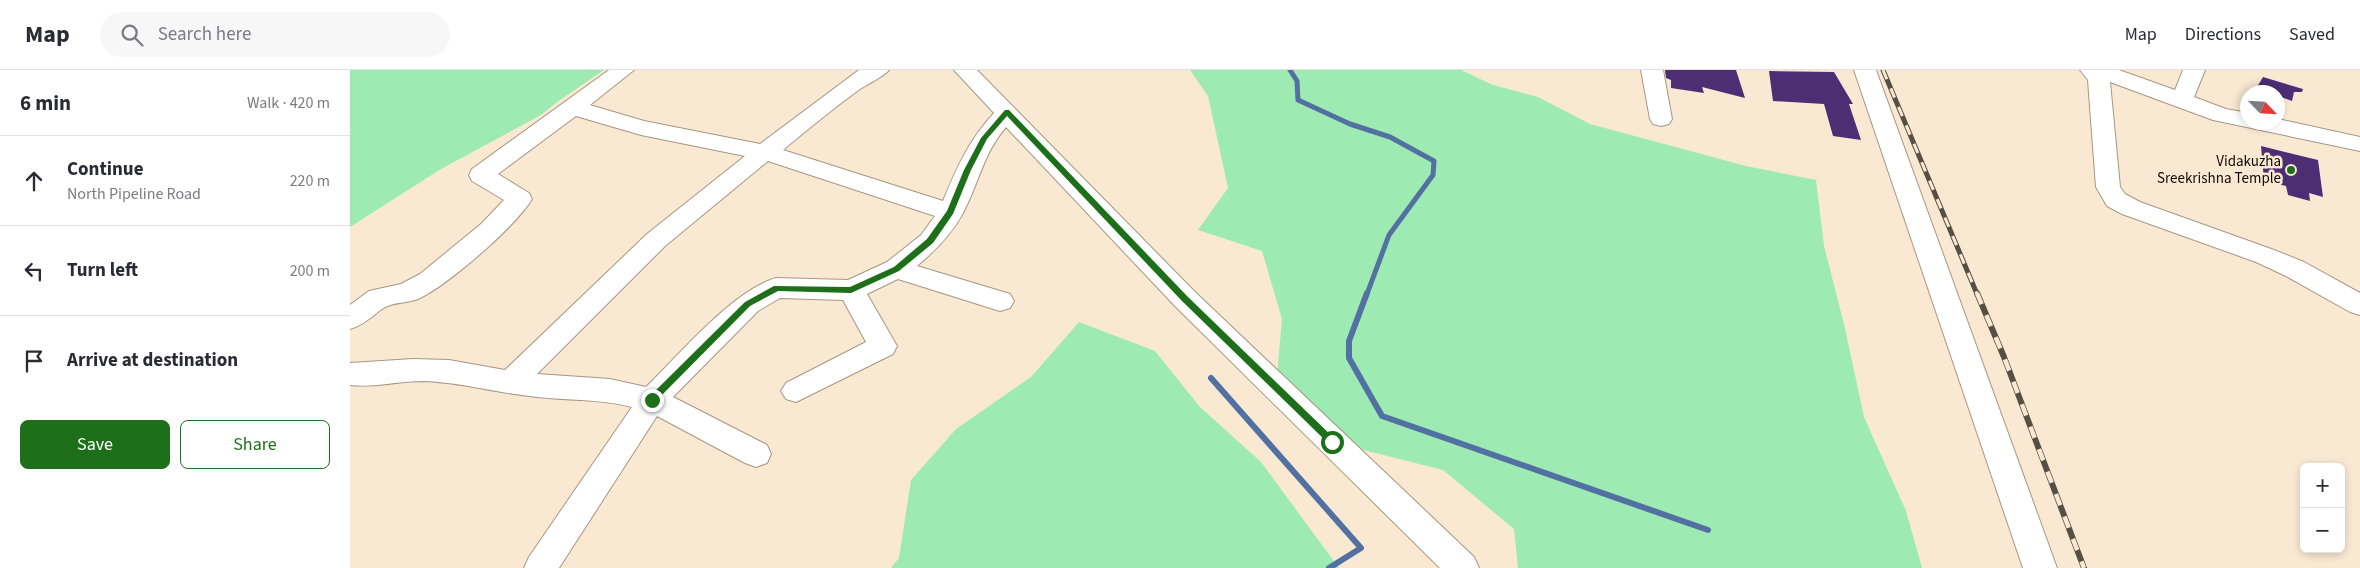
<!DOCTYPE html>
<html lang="en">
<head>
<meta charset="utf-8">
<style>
  :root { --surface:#fff; --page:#f7f7f7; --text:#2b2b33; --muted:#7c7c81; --line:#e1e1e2; --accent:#1d7019 }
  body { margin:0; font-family:"Source Sans 3",sans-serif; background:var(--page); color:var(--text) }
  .controls { position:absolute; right:15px; bottom:15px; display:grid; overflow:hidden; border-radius:8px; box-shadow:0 2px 8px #0003 }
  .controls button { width:45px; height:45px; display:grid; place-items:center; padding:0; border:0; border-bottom:1px solid var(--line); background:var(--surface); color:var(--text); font:25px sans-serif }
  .compass { position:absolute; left:1890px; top:15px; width:45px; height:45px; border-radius:50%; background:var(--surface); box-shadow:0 2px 8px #0003; rotate:115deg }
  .stop { position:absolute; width:15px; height:15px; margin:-11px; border:4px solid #1d7019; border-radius:50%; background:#fff }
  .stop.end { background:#1d7019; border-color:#fff; box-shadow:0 1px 5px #0008 }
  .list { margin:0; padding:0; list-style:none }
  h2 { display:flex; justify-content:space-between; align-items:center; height:65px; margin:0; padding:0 20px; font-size:21px }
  h2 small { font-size:16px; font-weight:400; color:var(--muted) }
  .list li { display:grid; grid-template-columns:32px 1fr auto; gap:15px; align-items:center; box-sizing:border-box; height:90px; padding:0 20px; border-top:1px solid var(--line) }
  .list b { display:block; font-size:19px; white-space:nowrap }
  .list p { margin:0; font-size:16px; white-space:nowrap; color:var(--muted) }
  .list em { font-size:16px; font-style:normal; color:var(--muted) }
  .actions { display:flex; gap:10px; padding:15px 20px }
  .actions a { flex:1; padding:11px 0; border:1px solid var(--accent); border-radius:8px; text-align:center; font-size:18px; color:var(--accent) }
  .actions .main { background:var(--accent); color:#fff }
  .icon { flex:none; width:28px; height:28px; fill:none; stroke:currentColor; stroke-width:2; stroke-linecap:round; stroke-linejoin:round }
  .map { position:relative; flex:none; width:2010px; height:498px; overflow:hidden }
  header { display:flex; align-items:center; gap:30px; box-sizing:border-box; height:70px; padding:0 25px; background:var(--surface); border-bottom:1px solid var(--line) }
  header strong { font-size:24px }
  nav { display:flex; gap:28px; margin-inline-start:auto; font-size:18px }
  .search { width:350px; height:45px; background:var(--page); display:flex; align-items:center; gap:12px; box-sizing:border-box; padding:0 18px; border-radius:28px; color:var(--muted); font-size:19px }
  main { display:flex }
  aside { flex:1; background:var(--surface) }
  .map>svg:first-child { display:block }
</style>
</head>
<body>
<header>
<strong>Map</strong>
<div class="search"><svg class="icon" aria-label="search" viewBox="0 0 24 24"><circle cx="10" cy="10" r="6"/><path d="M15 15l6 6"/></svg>Search here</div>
<nav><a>Map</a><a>Directions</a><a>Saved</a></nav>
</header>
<main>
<aside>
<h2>6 min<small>Walk · 420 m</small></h2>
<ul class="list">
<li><svg class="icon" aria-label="ahead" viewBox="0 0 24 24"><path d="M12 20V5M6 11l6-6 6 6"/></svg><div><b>Continue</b><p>North Pipeline Road</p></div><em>220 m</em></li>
<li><svg class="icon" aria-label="left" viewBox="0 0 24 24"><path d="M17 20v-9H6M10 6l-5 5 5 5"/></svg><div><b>Turn left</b></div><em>200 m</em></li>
<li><svg class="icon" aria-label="arrive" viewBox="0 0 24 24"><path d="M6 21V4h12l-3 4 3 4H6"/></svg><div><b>Arrive at destination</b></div></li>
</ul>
<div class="actions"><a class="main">Save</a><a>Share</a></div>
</aside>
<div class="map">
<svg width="2010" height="498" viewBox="0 0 2010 498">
  <rect width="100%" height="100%" fill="#f9e9d3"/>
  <g fill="#9debb2">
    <path d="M0,0H254L207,32L191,45L91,99L0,157Z"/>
    <path d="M840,0H1111L1143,15L1188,27L1240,54L1396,96L1466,110L1474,176L1494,254L1514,347L1556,441L1572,498H1168L1164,459L1093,400L982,372L926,317L932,249L912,181L848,160L878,118L858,26Z"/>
    <path d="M729,252L805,281L850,337L911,392L989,498H541L549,488L561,410L606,359L681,307Z"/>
  </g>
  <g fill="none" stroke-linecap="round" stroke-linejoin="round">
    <path stroke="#5270a1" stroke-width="5" d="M940,0L947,11L948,30L1000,54L1040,67L1084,91L1083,105L1039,165L1017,224"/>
    <g stroke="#5270a1" stroke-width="6">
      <path d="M1017,223L999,271V288L1032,346L1358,460"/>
      <path d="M861,308L1011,478L979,498"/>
    </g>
  </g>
  <g fill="#4d2e75">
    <path d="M1315,0H1386L1395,28L1352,17L1354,23L1321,18V10L1316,8Z"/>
    <path d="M1419,1L1484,2L1503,34H1499L1511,70L1483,66L1474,34L1423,31Z"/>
    <path d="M1913,7L1953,19L1952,22H1944L1942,31L1928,26V22H1904Z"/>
    <path d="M1911,76L1968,90L1973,127L1959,123L1960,131L1938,125L1936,116L1914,111Z"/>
  </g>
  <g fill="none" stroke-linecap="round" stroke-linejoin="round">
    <g stroke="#a69782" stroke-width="2">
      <g id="minor">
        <path d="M259,0H284L240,35L294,51L410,74L509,0H539C534,6 518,14 510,19C484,38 458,59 433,80L593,131C607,97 619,70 644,43L604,0H627L845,222L1124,487L1129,498H1090L825,236L656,57C633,84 629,113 613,143C601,165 585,181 567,196L660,224L664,231L660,238L650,241L548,209L517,224L547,276L543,284L446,332L436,329L431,321L436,313L516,272L493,230L430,228L408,241L323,327L417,375L421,384L417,393L406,397L395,393L307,346L209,498H174L179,487L282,337C248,328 213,331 179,326C143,322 109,312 73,311C48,311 24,318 0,315V293L63,289L99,290L155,300L297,164L395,86L291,65L226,46L148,104L179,123L182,129C166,156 97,216 68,229C58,233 45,232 35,237C23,245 14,255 0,259V235L19,221L51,214L70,204L131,154L154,130L122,111L119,105L122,99ZM418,91L585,146L571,165L537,192L498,210L426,208C382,221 330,284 296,317L260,309L187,304L315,176Z"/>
        <path d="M1291,0H1313L1322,49L1319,54L1311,56L1303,54L1300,49Z"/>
        <path d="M1504,0H1526L1707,498H1673Z"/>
        <path d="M1730,0H1769L1825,20L1833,0H1855L1844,27L1876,39L1898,43V52H1928V49L2010,67V81L1863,50L1760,12L1770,117L1775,124L1790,132L1924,180L1954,192L2010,223V245L2000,242L1936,206L1906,192L1772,144L1757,136L1746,117L1738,10Z"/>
      </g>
    </g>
    <use href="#minor" fill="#fff" fill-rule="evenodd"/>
    <g stroke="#584f44" stroke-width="5">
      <path id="rail-far1" d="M1533,0L1627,224"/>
    </g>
    <g stroke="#584f44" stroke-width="6">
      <path id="rail" d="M1627,223L1654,287L1734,498"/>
    </g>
    <use href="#rail-far1" stroke="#f9e9d3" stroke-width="3" stroke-dasharray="10" stroke-linecap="butt"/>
    <use href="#rail" stroke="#f9e9d3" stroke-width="4.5" stroke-dasharray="12" stroke-linecap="butt"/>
  </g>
  <path fill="#1d7019" d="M655,40H659L838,227L985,369V374H979L832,231L657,46L637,69L621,100L603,144L583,173L549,201L501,223L428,221L400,236L305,332H299V327L395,232L424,216L500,217L544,197L577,169L597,141L614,100L631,68Z"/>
  <circle fill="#1d7019" stroke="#f9e9d3" stroke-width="2" cx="1941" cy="100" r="5"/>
  <g text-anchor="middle" stroke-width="5" stroke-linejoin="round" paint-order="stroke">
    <g font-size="15" fill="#100a04" stroke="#f9e9d3" text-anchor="end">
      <text x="1931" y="96">Vidakuzha<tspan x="1931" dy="17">Sreekrishna Temple</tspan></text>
    </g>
  </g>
</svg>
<div class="controls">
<button>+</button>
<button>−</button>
</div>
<svg class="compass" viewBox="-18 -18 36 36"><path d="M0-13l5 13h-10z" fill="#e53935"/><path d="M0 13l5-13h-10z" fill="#7c7c81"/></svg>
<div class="stop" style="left:982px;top:372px"></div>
<div class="stop end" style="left:302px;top:330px"></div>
</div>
</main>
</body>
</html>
